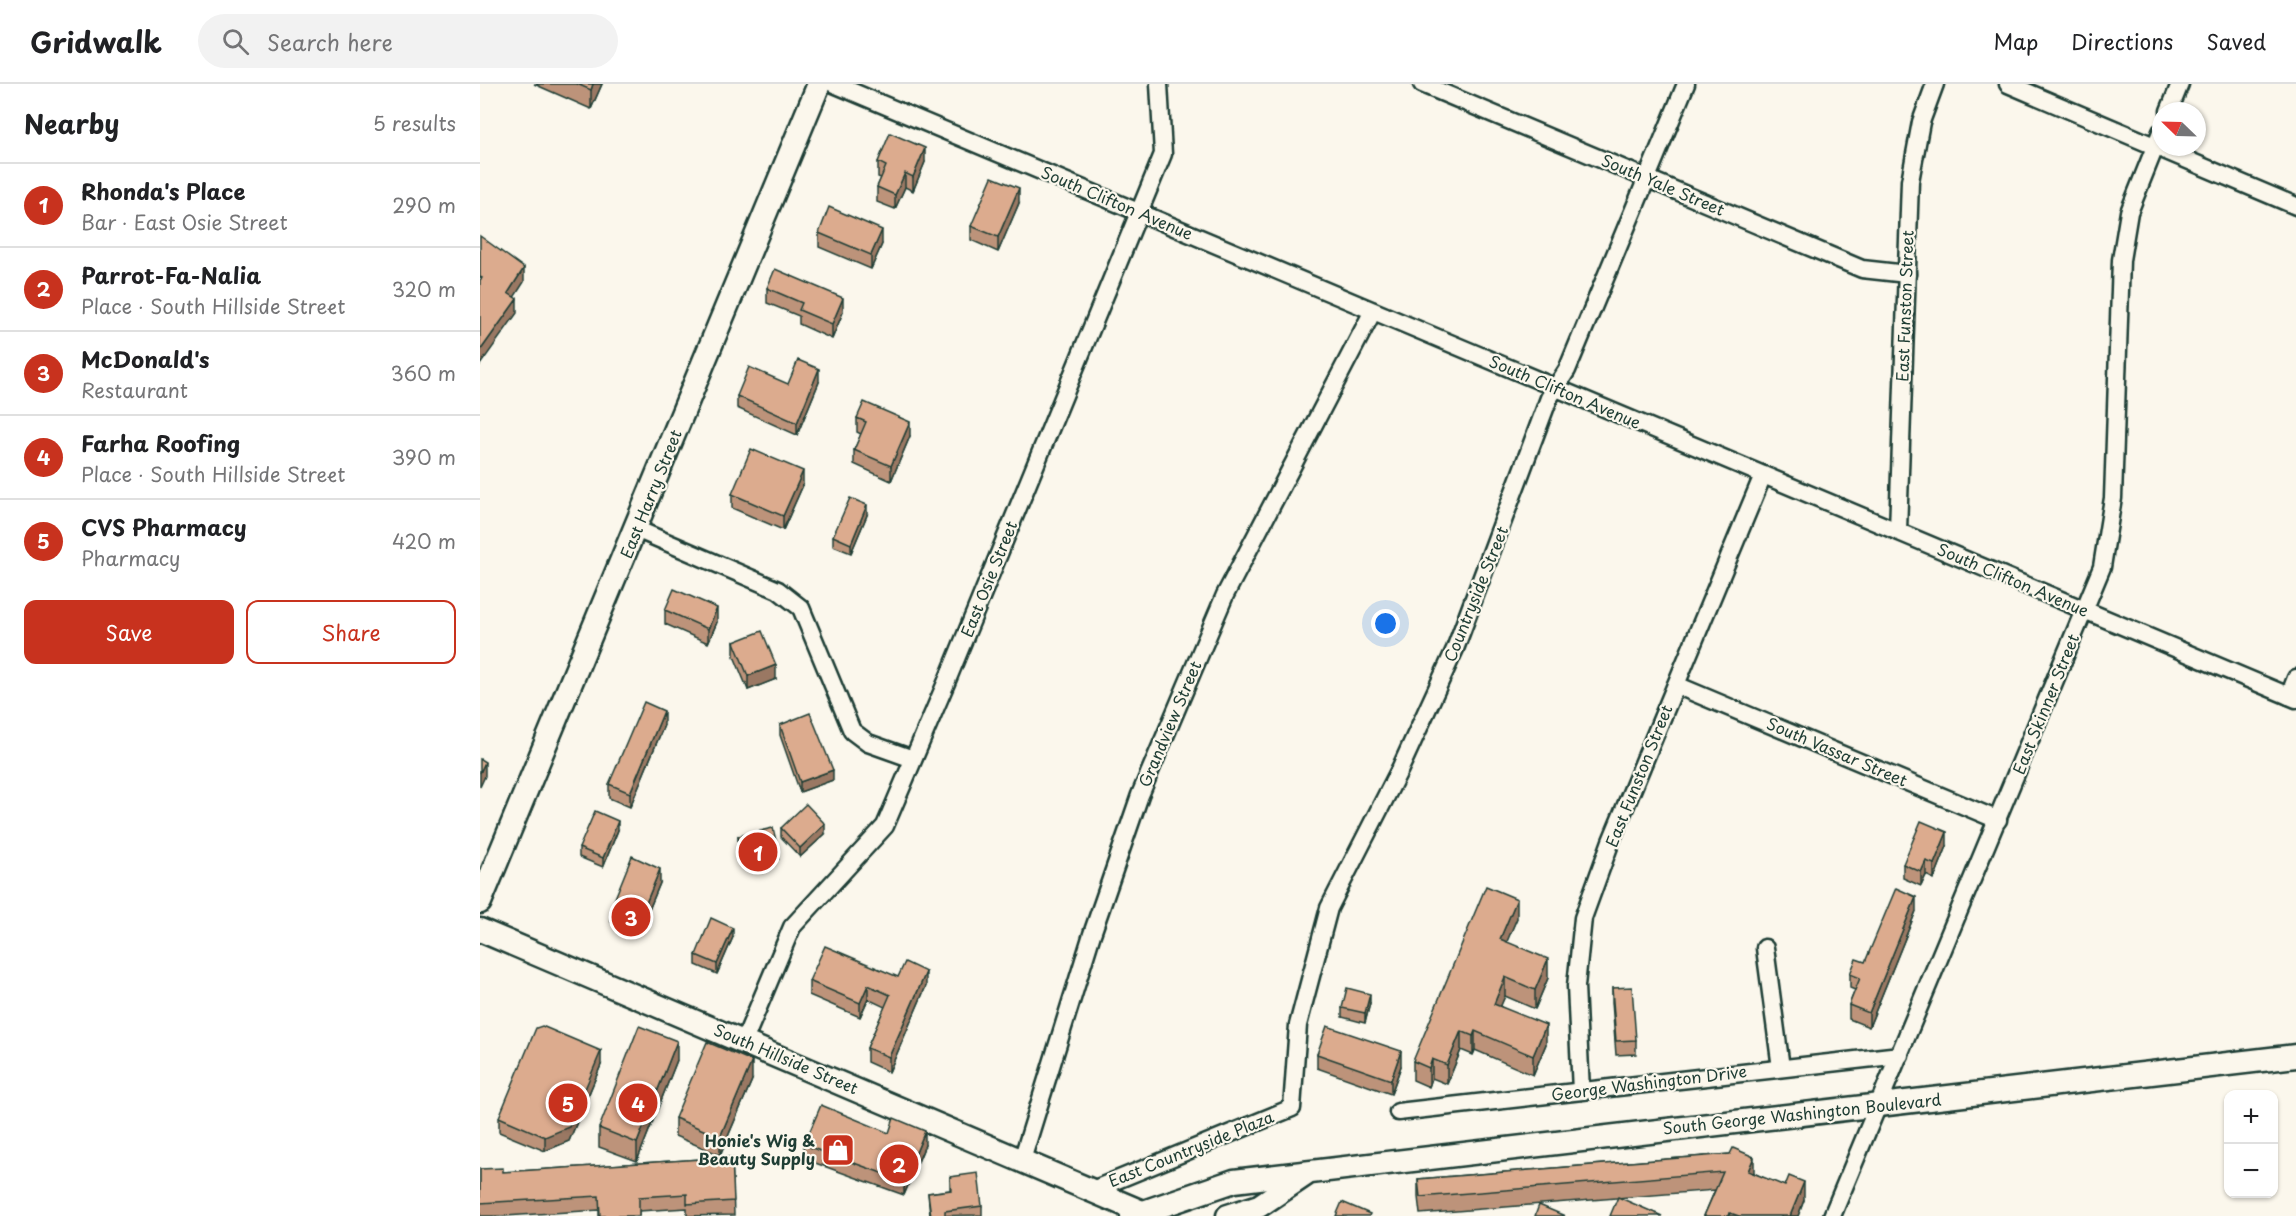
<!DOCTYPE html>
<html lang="en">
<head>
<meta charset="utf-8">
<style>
  :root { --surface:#fff; --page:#f2f2f2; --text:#202124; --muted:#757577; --line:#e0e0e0; --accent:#c8321e }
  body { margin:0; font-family:"Playpen Sans",sans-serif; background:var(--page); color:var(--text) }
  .controls { position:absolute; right:18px; bottom:18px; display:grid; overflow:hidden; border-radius:12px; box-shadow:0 2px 4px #0004 }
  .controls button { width:54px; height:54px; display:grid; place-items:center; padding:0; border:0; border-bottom:2px solid var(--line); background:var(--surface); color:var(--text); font:30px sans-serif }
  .compass { position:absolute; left:1672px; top:18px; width:54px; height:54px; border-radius:50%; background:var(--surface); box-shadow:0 2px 4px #0004; rotate:293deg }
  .you { position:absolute; left:906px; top:540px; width:21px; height:21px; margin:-15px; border:4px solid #fff; border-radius:50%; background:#1a73e8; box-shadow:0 0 0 9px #1a73e833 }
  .badge { display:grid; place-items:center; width:39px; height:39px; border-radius:50%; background:var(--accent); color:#fff; font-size:20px; font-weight:700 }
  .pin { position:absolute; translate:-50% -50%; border:3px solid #fff; box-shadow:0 2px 6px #0006 }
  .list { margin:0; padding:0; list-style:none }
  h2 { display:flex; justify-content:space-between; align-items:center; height:78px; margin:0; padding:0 24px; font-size:26px }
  h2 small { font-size:20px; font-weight:400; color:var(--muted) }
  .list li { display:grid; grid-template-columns:39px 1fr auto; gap:18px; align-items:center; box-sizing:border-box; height:84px; padding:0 24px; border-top:2px solid var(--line) }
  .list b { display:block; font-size:22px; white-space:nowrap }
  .list p { margin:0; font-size:20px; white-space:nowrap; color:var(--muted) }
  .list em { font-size:20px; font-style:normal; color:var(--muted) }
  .actions { display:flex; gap:12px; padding:18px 24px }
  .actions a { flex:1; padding:14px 0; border:2px solid var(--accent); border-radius:12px; text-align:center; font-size:21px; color:var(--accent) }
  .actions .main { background:var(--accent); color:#fff }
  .icon { flex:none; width:33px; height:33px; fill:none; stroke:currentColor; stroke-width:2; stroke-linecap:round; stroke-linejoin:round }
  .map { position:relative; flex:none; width:1816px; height:1132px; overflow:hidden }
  header { display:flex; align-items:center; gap:36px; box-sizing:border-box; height:84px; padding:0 30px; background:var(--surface); border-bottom:2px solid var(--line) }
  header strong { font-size:28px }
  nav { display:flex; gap:33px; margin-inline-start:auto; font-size:21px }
  .search { width:420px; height:54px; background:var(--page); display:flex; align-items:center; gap:15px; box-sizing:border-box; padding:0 21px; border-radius:33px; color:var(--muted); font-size:22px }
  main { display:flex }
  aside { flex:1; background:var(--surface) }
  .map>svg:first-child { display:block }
</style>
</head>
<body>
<header>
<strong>Gridwalk</strong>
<div class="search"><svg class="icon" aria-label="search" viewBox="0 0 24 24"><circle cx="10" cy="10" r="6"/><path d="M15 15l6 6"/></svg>Search here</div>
<nav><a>Map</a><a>Directions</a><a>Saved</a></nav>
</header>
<main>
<aside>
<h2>Nearby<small>5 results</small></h2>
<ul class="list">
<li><span class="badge">1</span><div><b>Rhonda's Place</b><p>Bar · East Osie Street</p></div><em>290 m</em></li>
<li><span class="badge">2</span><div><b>Parrot-Fa-Nalia</b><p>Place · South Hillside Street</p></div><em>320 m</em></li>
<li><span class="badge">3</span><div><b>McDonald's</b><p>Restaurant</p></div><em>360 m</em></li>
<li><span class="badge">4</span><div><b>Farha Roofing</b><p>Place · South Hillside Street</p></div><em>390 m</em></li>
<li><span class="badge">5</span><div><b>CVS Pharmacy</b><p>Pharmacy</p></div><em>420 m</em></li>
</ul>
<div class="actions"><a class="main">Save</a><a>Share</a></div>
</aside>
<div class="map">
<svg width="1816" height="1132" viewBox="0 0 1816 1132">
  <rect width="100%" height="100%" fill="#fbf7ec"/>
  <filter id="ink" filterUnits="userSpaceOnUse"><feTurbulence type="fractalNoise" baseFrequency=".0167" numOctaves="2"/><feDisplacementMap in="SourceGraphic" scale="12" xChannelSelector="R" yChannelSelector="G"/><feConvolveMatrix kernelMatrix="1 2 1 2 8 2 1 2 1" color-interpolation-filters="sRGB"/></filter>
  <g filter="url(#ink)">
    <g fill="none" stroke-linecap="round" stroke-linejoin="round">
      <g stroke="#1f3d34" stroke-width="21">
        <g id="street">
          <path d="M354,0L1816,615"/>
          <path d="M942,0L1382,185L1427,190"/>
          <path d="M1528,0L1816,122"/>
          <path d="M1689,27L1700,0"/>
          <path d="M156,445L298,506L321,524L372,647L388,659L433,675"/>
          <path d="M1418,447L1430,97L1441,38L1455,0"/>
          <path d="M1196,601L1518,736"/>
          <path d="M1809,612L1816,594"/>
          <path d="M1285,864L1301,984"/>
          <path d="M264,957L312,843L405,742L466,599L683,70L679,0"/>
          <path d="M1101,1007L1096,902L1103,834L1131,757L1283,391"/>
          <path d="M918,1028L1420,971"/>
          <path d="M542,1076L612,850L660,711L745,511L893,227"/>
          <path d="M610,1107L812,1024L818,941L849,824L920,685L975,565L1069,314L1087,286L1206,0"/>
          <path d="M1352,1132L1622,483L1633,414L1641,176L1649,128L1681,48"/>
        </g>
      </g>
      <g stroke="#1f3d34" stroke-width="27">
        <g id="secondary">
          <path d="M0,818L339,0"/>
          <path d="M0,846L669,1131"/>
          <path d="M652,1132L754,1097L1816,972"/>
          <path d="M748,1132L779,1122L825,1091"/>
        </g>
      </g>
      <use href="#street" stroke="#fbf7ec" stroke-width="16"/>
      <use href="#secondary" stroke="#fbf7ec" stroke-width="22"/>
    </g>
    <g fill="#bd937a" stroke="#1f3d34" stroke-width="1.5">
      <path d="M54,0H122L111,25Z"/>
      <path d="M398,78H445L433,107L425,103L415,125L397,118V103L401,94L398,93Z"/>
      <path d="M539,119L518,168L491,156V142Z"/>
      <path d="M339,149L402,160L391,185L339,163Z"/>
      <path d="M287,204L363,228L352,255L319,240V232L287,219Z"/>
      <path d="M339,298L317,351L257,324V312Z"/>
      <path d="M377,334L430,352L411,397L374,380V366L381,350L377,348Z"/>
      <path d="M323,401L303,446L252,424V410Z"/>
      <path d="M387,431L371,469L353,462V452Z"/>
      <path d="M185,526L237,538L228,559L185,540Z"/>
      <path d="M254,558L296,595L268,606L254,572Z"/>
      <path d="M184,641L150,723L129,714V700Z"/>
      <path d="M300,641L353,696L320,708L300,651Z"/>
      <path d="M301,744L345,750L320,773L301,753Z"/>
      <path d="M138,746L123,783L99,773V764Z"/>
      <path d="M258,752L298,775L263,783L258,761Z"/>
      <path d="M1467,762L1454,795L1446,791L1441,802L1423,794V780Z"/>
      <path d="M180,799L159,850L131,838V824Z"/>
      <path d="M1436,827L1389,943L1369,935V921L1375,906L1370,904V890L1385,878Z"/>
      <path d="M1037,834L1026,858L1068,894L1055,925L1025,912L1020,922L1066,960L1053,991L995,966L993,971L981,966L967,1000L952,994L949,1003L933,996V977Z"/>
      <path d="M253,853L237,890L216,881V871Z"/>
      <path d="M418,893L446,902L409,988L387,978V964L405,923L388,915L380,933L329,911V897Z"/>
      <path d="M1132,904L1156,956V970L1136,971L1132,918Z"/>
      <path d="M890,919L885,939L862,933V924Z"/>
      <path d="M837,970L921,982L911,1010L837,984Z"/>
      <path d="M197,976L157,1077L119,1063V1044Z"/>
      <path d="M121,981L89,1057L65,1067L19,1048V1033Z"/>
      <path d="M272,996L240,1071L195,1052V1034Z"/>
      <path d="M324,1061H445L424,1111L324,1075Z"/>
      <path d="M1250,1070L1274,1089L1324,1116L1318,1132H1224L1235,1106L940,1130L938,1113V1095Z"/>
      <path d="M252,1073L254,1131L207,1132V1124L159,1127V1132H119V1126L25,1132H0V1085L23,1088Z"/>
      <path d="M470,1093L502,1122V1131L450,1132L448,1109L470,1106Z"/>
    </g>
    <g fill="#9a7863" stroke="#1f3d34" stroke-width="1.5">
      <path d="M113,0H122L111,25V6Z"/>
      <path d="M445,64V78L433,107V93Z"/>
      <path d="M425,89V103L415,125V111Z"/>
      <path d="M539,104V119L518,168V153Z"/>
      <path d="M402,146V160L391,185V171Z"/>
      <path d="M44,184V198L28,223V209Z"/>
      <path d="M363,214V228L352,255V240Z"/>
      <path d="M37,215V229L0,281V267Z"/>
      <path d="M339,285V298L317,351V339Z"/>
      <path d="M430,338V352L411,397V382Z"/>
      <path d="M323,387V401L303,446V432Z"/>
      <path d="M387,421V431L371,469V460Z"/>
      <path d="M237,524V538L228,559V545Z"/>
      <path d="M296,581V595L268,606V592Z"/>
      <path d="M184,627V641L150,723V709Z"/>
      <path d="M5,678V692L0,703V689Z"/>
      <path d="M353,686V696L320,708V698Z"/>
      <path d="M138,737V746L123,783V774Z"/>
      <path d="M345,740V750L320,773V764Z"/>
      <path d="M1467,748V762L1454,795V780Z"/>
      <path d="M298,766V775L263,783V774Z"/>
      <path d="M1446,777V791L1441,802V788Z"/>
      <path d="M180,785V799L159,850V836Z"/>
      <path d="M1436,813V827L1389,943V929Z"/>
      <path d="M1037,815V834L1020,874V855Z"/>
      <path d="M253,844V853L237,890V880Z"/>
      <path d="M1068,875V894L1055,925V906Z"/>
      <path d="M446,888V902L409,988V973Z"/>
      <path d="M1025,893V912L1014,938V920Z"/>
      <path d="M388,901V915L380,933V919Z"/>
      <path d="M890,910V919L885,939V929Z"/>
      <path d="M1066,941V960L1053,991V972Z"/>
      <path d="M981,947V966L967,1000V981Z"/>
      <path d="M995,947V966L993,971V952Z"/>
      <path d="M197,957V976L157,1077V1059Z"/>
      <path d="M121,967V981L89,1057L65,1067V1053Z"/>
      <path d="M921,967V982L911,1010V996Z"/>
      <path d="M952,975V994L949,1003V984Z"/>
      <path d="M272,977V996L240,1071V1053Z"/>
      <path d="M445,1047V1061L424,1111V1097Z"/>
      <path d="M1274,1073V1090L1268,1087Z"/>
      <path d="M1324,1098V1116L1318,1132H1310Z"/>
    </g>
    <g fill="#dcab8e" stroke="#1f3d34" stroke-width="1.5">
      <path d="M97,0H113L111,6Z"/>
      <path d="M410,49L445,64L433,93L425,89L415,111L397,103L406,82L398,78Z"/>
      <path d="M512,93L539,104L518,153L491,142Z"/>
      <path d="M349,123L402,146L391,171L339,149Z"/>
      <path d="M0,152L44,184L28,209L37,215L0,267V196L2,194L0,193Z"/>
      <path d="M295,185L363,214L352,240L319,226L322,219L287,204Z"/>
      <path d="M318,276L339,285L317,339L257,312L269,283L308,300Z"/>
      <path d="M384,318L430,338L411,382L374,366L386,338L377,334Z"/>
      <path d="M271,365L323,387L303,432L252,410Z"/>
      <path d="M370,414L387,421L371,460L353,452Z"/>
      <path d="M194,505L237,524L228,545L185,526Z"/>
      <path d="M282,547L296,581L268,592L254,558Z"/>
      <path d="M164,618L184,627L150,709L129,700Z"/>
      <path d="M330,629L353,686L320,698L300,641Z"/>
      <path d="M0,675L5,678L0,689Z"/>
      <path d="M326,720L345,740L320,764L301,744Z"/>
      <path d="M115,727L138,737L123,774L99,764Z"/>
      <path d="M1441,737L1467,748L1454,780L1446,777L1441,788L1423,780Z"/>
      <path d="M293,744L298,766L263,774L258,752Z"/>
      <path d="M152,772L180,785L159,836L131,824Z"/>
      <path d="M1006,802L1037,815L1020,855L1068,875L1055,906L1025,893L1014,920L1066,941L1053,972L995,947L993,952L981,947L967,981L952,975L949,984L933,977Z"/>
      <path d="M1416,804L1436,813L1389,929L1369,921L1380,894L1370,890L1376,875L1385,878Z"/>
      <path d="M231,834L253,844L237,880L216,871Z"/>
      <path d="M345,862L418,893L425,878L446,888L409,973L387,964L410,911L388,901L380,919L329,897Z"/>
      <path d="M1152,903L1156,956L1136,957L1132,904Z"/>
      <path d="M867,904L890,910L885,929L862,924Z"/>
      <path d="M62,942L121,967L89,1043L65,1053L19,1033L56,944Z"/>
      <path d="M159,942L197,957L157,1059L119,1044Z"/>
      <path d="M847,942L921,967L911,996L837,970Z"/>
      <path d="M227,958L272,977L240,1053L195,1034Z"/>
      <path d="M341,1021L409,1049L414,1034L445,1047L424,1097L324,1061Z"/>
      <path d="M1253,1064L1274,1073L1268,1087L1305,1102L1309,1092L1324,1098L1310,1132H1259L1250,1129L1249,1132H1224L1243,1088L940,1113L938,1095L1250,1070Z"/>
      <path d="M252,1073L254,1117L207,1120V1110L159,1113V1132H120L119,1112L0,1119V1085L23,1084V1088Z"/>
      <path d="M498,1089L502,1122L465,1127V1132H451L448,1109L471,1106L470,1093Z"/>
      <path d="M1138,1113L1182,1132H1130Z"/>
      <path d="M862,1118L890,1130L889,1132H856Z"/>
      <path d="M1059,1121L1085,1132H1055Z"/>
    </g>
  </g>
  <defs>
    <g id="shop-square" transform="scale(1.725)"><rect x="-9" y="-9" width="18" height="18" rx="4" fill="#c8321e" stroke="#fbf7ec"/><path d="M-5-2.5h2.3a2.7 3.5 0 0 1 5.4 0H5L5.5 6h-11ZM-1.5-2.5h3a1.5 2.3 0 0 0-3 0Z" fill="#fff"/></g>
  </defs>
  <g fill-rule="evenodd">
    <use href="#shop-square" x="358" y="1066"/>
  </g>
  <g text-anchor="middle" stroke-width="4.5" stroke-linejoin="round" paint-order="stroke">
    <g font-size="16" fill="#1f3d34" stroke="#fbf7ec">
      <text transform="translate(1183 101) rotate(23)" y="6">South Yale Street</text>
      <text transform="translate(637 119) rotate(23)" y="6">South Clifton Avenue</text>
      <text transform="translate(1425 222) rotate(-88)" y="6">East Funston Street</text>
      <text transform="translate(1085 308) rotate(23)" y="6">South Clifton Avenue</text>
      <text transform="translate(171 410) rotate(-68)" y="6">East Harry Street</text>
      <text transform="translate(509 495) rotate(-68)" y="6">East Osie Street</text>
      <text transform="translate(1533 496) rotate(23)" y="6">South Clifton Avenue</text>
      <text transform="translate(996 510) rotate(-68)" y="6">Countryside Street</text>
      <text transform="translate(1566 620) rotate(-68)" y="6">East Skinner Street</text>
      <text transform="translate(690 640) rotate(-67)" y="6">Grandview Street</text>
      <text transform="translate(1357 668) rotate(23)" y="6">South Vassar Street</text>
      <text transform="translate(1159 692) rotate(-68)" y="6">East Funston Street</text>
      <text transform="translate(306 975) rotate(23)" y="6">South Hillside Street</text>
      <text transform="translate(1169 999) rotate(-7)" y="6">George Washington Drive</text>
      <text transform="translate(1322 1030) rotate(-6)" y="6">South George Washington Boulevard</text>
      <text transform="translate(711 1065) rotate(-22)" y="6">East Countryside Plaza</text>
    </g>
    <g font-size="16" font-weight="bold" fill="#1f3d34" stroke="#fbf7ec" text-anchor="end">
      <text x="335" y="1063">Honie's Wig &amp;<tspan x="335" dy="18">Beauty Supply</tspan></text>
    </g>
  </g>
</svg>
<div class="controls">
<button>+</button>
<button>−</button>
</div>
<svg class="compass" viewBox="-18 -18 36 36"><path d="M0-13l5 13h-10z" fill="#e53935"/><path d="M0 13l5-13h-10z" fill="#757577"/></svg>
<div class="you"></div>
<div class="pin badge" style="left:278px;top:768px">1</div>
<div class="pin badge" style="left:419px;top:1080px">2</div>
<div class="pin badge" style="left:151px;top:833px">3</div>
<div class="pin badge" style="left:158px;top:1019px">4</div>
<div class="pin badge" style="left:88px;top:1019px">5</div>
</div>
</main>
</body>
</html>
